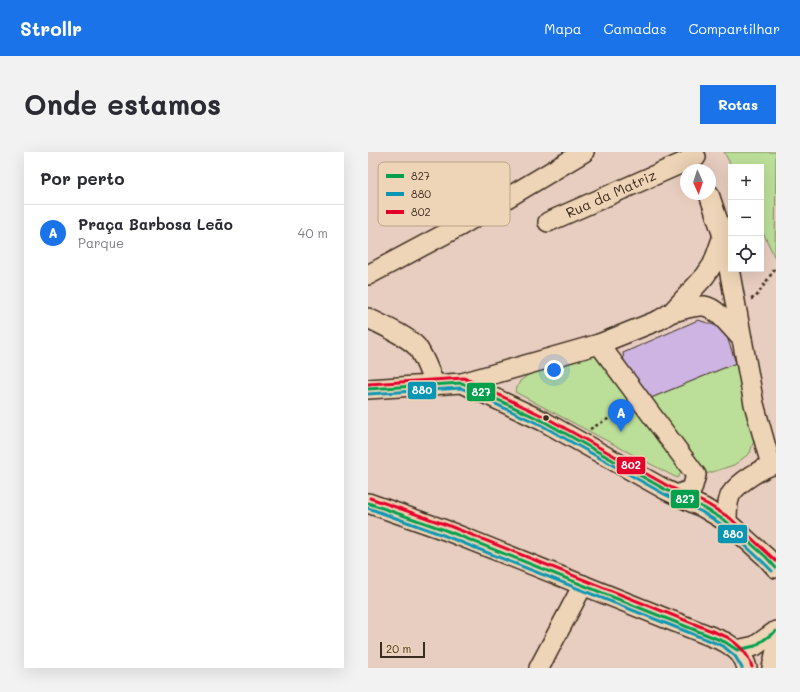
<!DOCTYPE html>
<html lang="pt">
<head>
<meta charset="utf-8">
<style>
  :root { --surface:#fff; --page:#f2f2f3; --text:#2b2b33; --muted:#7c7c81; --line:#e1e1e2; --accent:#1a73e8 }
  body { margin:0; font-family:Mali,sans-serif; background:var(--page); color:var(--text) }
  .controls { position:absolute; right:12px; top:12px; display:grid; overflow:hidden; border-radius:0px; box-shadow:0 4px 16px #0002 }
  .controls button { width:36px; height:36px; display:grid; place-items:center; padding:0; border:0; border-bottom:1px solid var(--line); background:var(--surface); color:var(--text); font:20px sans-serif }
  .compass { position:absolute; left:312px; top:12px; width:36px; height:36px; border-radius:50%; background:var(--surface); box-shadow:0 4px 16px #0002; rotate:177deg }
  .scale { position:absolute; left:12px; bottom:10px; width:45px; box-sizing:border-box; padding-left:4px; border:2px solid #3b2a1e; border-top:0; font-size:11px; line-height:14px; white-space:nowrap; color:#3b2a1e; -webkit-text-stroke:3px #efd5b7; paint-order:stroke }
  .you { position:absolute; left:186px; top:218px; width:14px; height:14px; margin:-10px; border:3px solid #fff; border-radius:50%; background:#1a73e8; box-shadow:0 0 0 6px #1a73e833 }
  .badge { display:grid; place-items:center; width:26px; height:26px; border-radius:50%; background:var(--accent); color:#fff; font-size:13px; font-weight:700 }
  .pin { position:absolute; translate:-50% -33px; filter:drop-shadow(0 1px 2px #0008) }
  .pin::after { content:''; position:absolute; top:21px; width:14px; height:12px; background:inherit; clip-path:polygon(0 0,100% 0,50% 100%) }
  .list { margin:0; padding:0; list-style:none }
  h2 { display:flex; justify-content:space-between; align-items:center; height:52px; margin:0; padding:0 16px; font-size:17px }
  h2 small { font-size:13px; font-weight:400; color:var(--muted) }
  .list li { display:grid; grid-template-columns:26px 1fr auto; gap:12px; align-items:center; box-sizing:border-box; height:56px; padding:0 16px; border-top:1px solid var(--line) }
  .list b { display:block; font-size:15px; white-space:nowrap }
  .list p { margin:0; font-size:13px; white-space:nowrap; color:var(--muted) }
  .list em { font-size:13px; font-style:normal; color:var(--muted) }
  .icon { flex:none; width:22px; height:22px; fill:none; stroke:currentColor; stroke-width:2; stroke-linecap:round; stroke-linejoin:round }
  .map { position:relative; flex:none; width:408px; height:516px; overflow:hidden; border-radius:0px }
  header { display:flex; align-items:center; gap:24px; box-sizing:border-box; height:56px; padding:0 20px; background:var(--accent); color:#fff }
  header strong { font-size:19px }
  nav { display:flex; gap:22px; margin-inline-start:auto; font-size:14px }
  .intro { display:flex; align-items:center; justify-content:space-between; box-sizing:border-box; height:96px; padding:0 24px }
  h1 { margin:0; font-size:28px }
  .button { padding:10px 18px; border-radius:0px; background:var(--accent); color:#fff; font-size:14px; font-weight:700 }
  main { display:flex; gap:24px; padding:0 24px }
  aside { flex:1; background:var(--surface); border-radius:0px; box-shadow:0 4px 16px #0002 }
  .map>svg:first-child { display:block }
</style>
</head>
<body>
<header>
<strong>Strollr</strong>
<nav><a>Mapa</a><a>Camadas</a><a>Compartilhar</a></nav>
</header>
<div class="intro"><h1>Onde estamos</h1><a class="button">Rotas</a></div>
<main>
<aside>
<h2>Por perto<small></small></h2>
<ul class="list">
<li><span class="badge">A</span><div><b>Praça Barbosa Leão</b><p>Parque</p></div><em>40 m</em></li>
</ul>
</aside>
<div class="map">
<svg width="408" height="516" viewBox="0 0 408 516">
  <rect width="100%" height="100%" fill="#e8cec0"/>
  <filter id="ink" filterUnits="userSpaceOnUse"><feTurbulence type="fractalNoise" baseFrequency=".025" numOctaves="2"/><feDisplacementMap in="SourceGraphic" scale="8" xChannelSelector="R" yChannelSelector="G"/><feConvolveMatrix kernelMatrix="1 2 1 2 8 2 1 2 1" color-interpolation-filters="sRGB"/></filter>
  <g filter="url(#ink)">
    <g fill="#bbde98" stroke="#7b845b">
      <path d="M356,0H408L407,106L393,76V15H364Z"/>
      <path d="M226,203L314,320L309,326L147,240L152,229L163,221Z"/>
      <path d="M368,211L387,285L382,301L366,313L335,323L278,248Z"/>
    </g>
    <path fill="#ceb4e2" stroke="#3b2a1e" d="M330,168L356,176L368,211L278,248L256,210L255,201Z"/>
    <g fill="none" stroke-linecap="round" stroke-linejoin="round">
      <g stroke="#3b2a1e" stroke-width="22">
        <g id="minor">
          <path d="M341,42L355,84L386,252L403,313"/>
          <path d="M180,70L328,5"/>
          <path d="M0,123L92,74L216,0"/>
          <path d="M304,160C314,158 326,153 336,154C350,156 364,177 374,187"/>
          <path d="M0,166C14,173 39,184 49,195C57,206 61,220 67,233"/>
          <path d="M231,192L328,323L324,337L309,343"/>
          <path d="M94,231L175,269L298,338L336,356L359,370L398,405L408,416"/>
          <path d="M0,237L94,231L231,192L291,168L304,160L337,124L345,112L355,84"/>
          <path d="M0,351L77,378L357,490C368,497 376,503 379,516"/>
          <path d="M359,370C359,361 359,349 363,342C371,330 395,315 408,312"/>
          <path d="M369,498L387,494L408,479"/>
          <path d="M171,516L215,433"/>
          <path d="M404,516L408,498"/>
        </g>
      </g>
      <g stroke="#3b2a1e" stroke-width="2.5" stroke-dasharray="3 3" stroke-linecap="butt">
        <path d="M383,147L388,145L408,115"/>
        <path d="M222,277L258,257"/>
      </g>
      <use href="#minor" stroke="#efd5b7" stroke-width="19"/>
      <g stroke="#efd5b7" stroke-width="6">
        <g id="bus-1">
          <path d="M0,237L94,231L175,269L298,338L336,356L359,370L398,405L408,416"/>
          <path d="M0,351L77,378L357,490L369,498L387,494L408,479"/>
        </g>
      </g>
      <g stroke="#efd5b7" stroke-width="6">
        <g id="bus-2">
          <path d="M0,242L93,236L173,273L296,342L334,360L356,374L394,409L404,419"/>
          <path d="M0,356L75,383L355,494L367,504L374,516"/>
        </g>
      </g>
      <g stroke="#efd5b7" stroke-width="6">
        <g id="bus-3">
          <path d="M0,232L96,226L177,265L300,334L339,352L362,366L408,409"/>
          <path d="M2,346L79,373L359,485C371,493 380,501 384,515"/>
        </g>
      </g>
      <use href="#bus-1" stroke="#03a04e" stroke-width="3"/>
      <use href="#bus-2" stroke="#0996b4" stroke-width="3"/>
      <use href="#bus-3" stroke="#e4002b" stroke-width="3"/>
    </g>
  </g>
  <circle fill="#3b2a1e" stroke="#efd5b7" stroke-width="1.5" cx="178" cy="266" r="3.5"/>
  <g text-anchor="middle" stroke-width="3" stroke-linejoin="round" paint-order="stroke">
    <g font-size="14" fill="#3b2a1e" stroke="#efd5b7">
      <text transform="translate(243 42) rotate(-24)" y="5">Rua da Matriz</text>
    </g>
  </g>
  <rect x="10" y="10" width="132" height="64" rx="6" fill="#efd5b7" stroke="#b9a289" stroke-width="1"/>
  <rect x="18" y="22" width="18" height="4" fill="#03a04e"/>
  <rect x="18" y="40" width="18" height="4" fill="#0996b4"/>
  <rect x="18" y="58" width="18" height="4" fill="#e4002b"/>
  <g font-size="11" fill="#3b2a1e">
    <text x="43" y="28">827</text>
    <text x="43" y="46">880</text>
    <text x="43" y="64">802</text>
  </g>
  <g stroke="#efd5b7" stroke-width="1.5">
    <rect x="39" y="229" width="30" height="19" rx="4" fill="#0996b4"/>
    <rect x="98" y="230" width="30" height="20" rx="4" fill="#03a04e"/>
    <rect x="248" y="304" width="30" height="19" rx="4" fill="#e4002b"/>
    <rect x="302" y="337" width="30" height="20" rx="4" fill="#03a04e"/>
    <rect x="349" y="372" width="31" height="20" rx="4" fill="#0996b4"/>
  </g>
  <g font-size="11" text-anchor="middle" font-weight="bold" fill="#fff">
    <text x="54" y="242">880</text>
    <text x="113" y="244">827</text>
    <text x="263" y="317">802</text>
    <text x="317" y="351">827</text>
    <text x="365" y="386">880</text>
  </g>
</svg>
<div class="controls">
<button>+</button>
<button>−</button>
<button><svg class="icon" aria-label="locate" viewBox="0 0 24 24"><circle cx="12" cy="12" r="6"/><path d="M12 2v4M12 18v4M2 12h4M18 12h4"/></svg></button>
</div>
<svg class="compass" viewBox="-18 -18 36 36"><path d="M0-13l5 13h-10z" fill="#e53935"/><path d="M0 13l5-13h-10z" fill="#7c7c81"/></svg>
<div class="scale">20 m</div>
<div class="you"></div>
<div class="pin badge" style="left:253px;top:280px">A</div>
</div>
</main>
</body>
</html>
